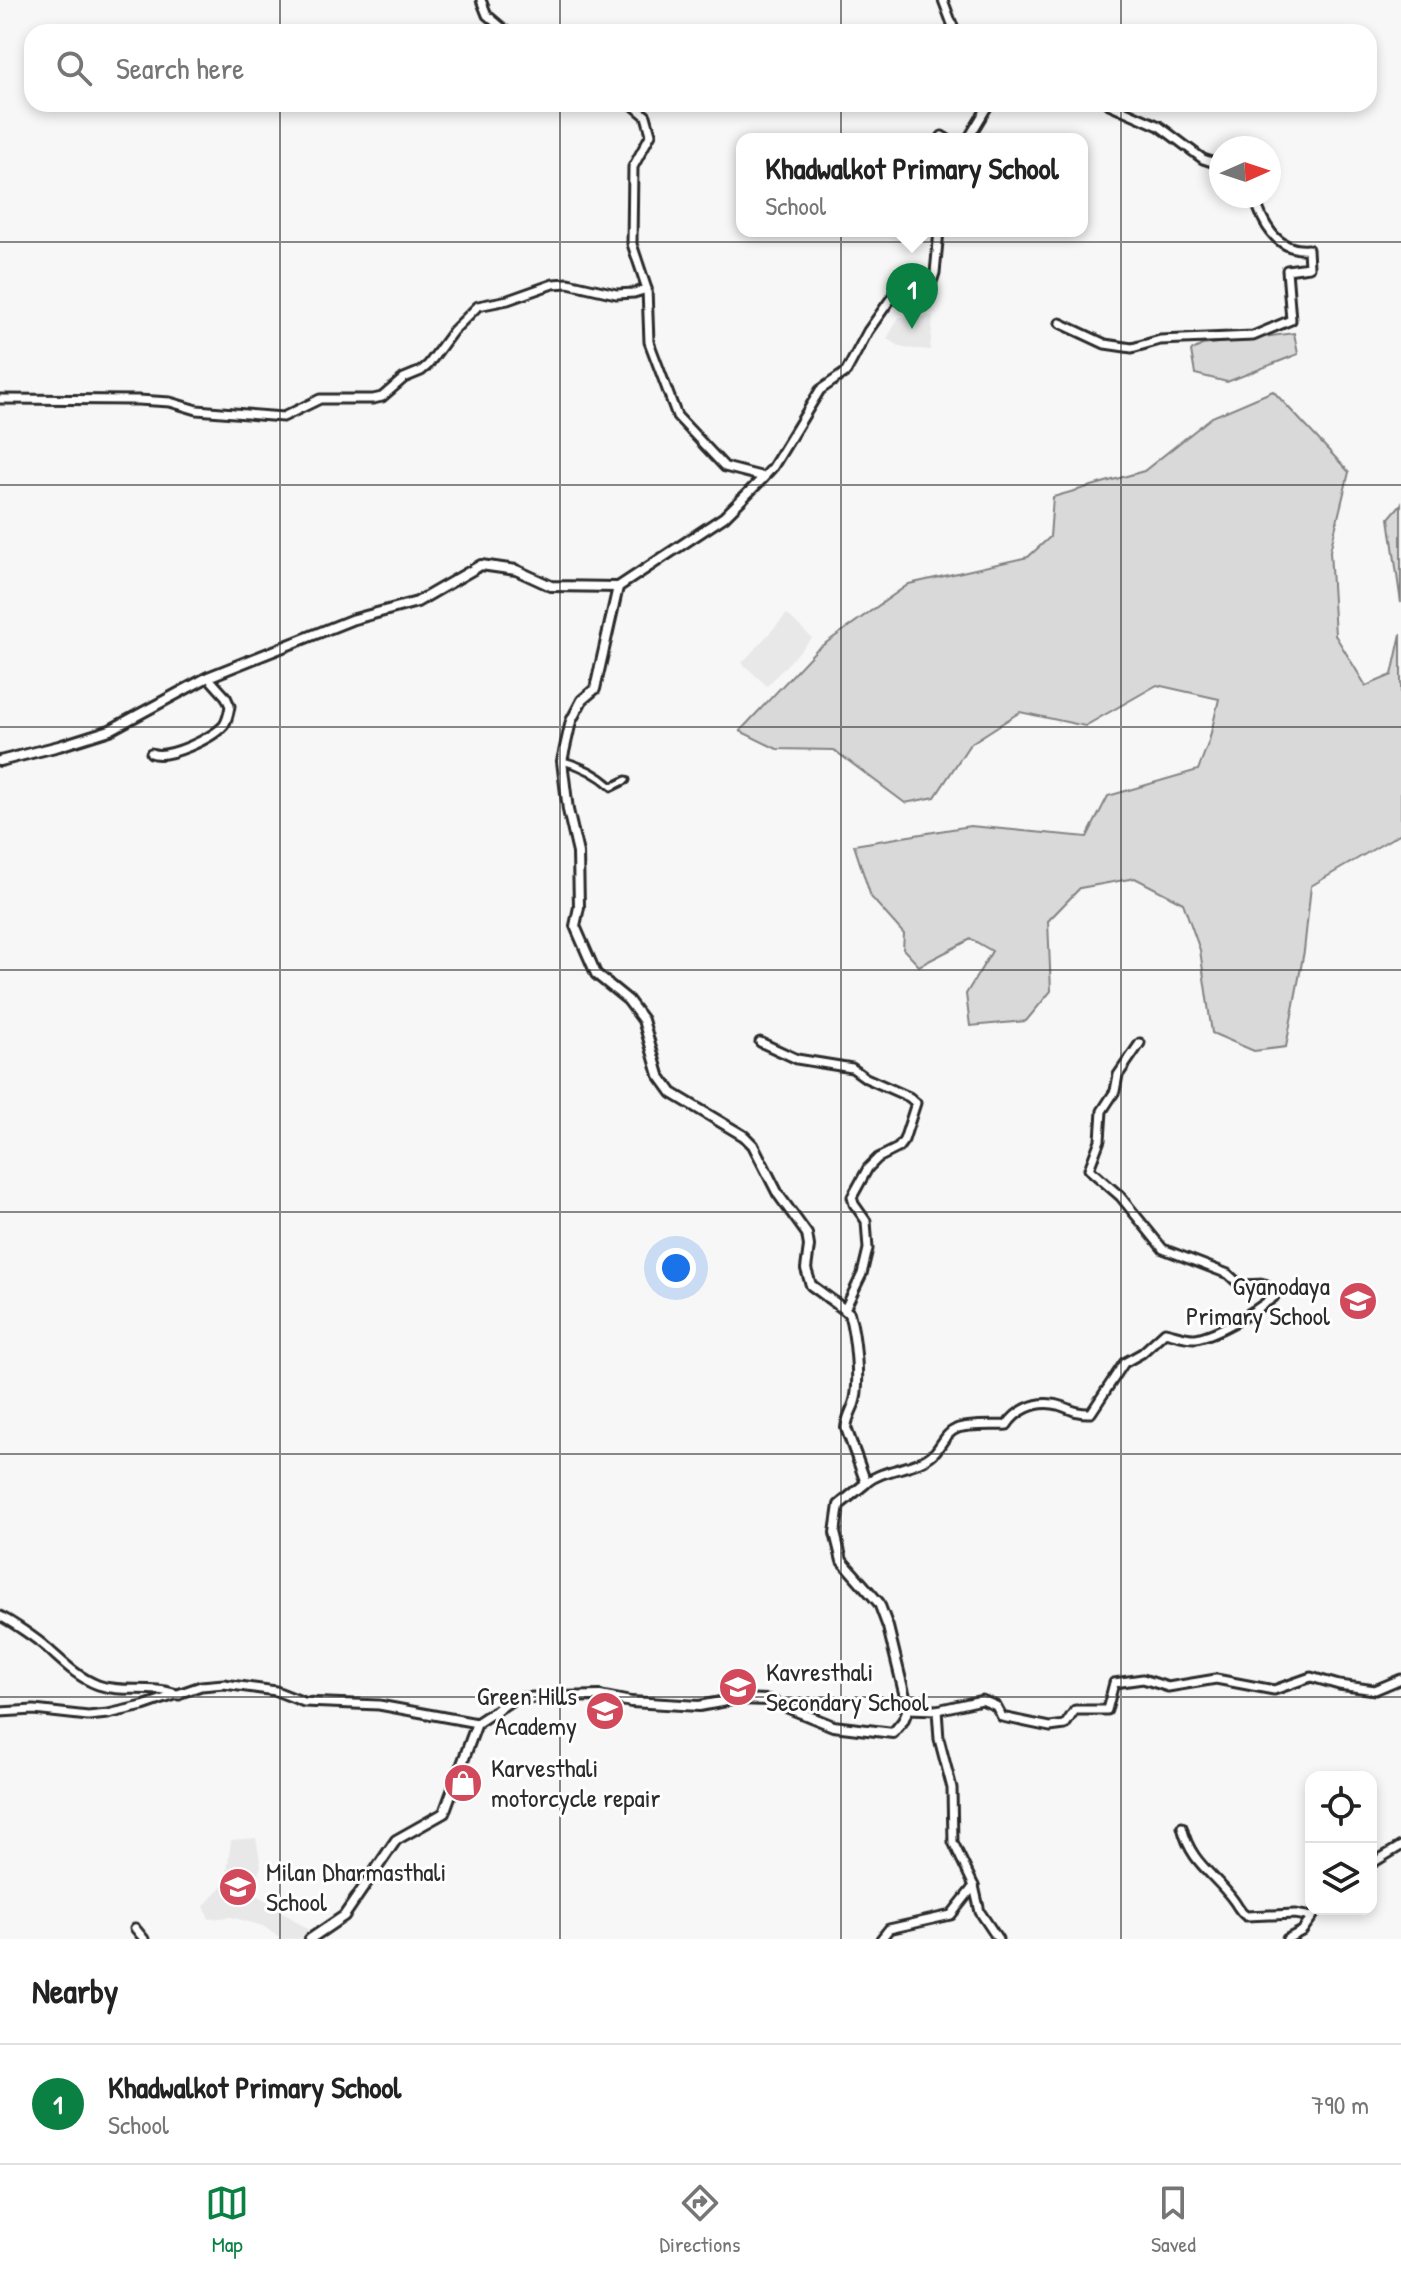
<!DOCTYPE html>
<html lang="en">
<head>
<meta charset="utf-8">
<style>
  :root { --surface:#fff; --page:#f6f6f6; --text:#222; --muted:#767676; --line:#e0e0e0; --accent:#0b8043 }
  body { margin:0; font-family:"Patrick Hand",sans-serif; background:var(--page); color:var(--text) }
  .controls { position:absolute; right:24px; bottom:24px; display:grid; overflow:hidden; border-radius:16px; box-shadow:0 4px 12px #0003 }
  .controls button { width:72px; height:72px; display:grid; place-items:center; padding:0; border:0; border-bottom:2px solid var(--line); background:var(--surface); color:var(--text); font:40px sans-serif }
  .compass { position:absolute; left:1209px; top:136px; width:72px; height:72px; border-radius:50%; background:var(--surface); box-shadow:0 4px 12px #0003; rotate:87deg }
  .you { position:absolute; left:676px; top:1268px; width:28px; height:28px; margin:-20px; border:6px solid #fff; border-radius:50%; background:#1a73e8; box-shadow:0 0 0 12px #1a73e833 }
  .badge { display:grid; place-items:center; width:52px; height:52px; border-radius:50%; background:var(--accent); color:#fff; font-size:26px; font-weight:700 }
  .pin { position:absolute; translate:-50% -66px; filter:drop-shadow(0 2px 4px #0008) }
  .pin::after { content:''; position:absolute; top:42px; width:28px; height:24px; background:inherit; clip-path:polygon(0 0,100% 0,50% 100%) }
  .popup { position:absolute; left:736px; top:133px; width:352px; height:104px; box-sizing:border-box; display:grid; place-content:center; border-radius:16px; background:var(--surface); filter:drop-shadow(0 2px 6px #0005); font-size:26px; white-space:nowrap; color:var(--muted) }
  .popup b { font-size:30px; color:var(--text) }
  .popup::after { content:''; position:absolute; left:50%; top:100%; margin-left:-16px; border:16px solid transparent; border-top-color:var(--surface) }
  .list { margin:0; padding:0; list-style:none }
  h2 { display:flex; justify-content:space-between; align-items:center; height:104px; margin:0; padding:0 32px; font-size:34px }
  h2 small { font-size:26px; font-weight:400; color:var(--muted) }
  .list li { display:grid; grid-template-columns:52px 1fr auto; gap:24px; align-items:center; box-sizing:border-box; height:120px; padding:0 32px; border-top:2px solid var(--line) }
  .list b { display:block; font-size:30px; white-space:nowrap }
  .list p { margin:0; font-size:26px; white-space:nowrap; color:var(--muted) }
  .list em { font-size:26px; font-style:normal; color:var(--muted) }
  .icon { flex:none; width:44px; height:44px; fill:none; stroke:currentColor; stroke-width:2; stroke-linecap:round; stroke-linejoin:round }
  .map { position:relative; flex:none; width:1401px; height:1939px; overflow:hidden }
  .search { position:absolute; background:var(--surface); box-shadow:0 4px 12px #0003; left:24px; right:24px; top:24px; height:88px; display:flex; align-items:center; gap:20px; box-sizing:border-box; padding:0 28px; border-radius:24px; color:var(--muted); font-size:30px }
  .sheet { height:224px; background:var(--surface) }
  nav { display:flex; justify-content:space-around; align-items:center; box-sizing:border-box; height:112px; border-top:2px solid var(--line); background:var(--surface); font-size:22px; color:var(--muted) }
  nav a { display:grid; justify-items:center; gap:4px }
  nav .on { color:var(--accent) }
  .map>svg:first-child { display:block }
</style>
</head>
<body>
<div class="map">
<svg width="1401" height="1939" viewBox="0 0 1401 1939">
  <rect width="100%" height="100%" fill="#f7f7f7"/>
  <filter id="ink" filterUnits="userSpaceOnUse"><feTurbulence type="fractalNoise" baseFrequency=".0125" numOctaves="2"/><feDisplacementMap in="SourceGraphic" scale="16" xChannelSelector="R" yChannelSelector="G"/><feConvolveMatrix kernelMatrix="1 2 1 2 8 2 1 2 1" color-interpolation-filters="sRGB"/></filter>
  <g filter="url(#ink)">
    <g fill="#e8e8e8">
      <path d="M933,316L930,350L903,348L887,339L899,317Z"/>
      <path d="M787,614L812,638L767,686L742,663Z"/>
      <path d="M1361,1283L1375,1298L1356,1319L1340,1303Z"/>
      <path d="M747,1677L748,1696L729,1698L728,1678Z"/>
      <path d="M256,1838L261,1866L253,1892L312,1932L303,1939H281L263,1926L231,1917L209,1919L204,1906L226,1881L231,1840Z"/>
    </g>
    <g fill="#d9d9d9" stroke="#828282" stroke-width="2">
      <path d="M1294,333L1298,354L1227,382L1195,374L1191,351L1202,345Z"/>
      <path d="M1273,391L1349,472L1330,551L1335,635L1366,686L1392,675L1401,634V833L1311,886L1304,951L1286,1047L1254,1051L1212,1033L1200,950L1183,903L1135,878L1080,888L1048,921L1051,991L1026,1021L970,1026L966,994L992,951L971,939L919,966L903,949L904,934L871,897L854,845L970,826L1087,837L1108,796L1198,770L1209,741L1219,699L1157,685L1085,726L1020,712L970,744L935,797L905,803L834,750L777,749L740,731L816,650L909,584L1028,557L1050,537L1053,497L1144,471L1212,417Z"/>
      <path d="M1401,504V603L1389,518Z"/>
    </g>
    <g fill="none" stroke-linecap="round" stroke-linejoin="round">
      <g stroke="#2b2b2b" stroke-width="11">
        <path id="pedestrian" d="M563,761C582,766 598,774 612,787L626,780"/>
      </g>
      <g stroke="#2b2b2b" stroke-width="13">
        <g id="minor">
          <path d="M481,0L487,15L507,32"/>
          <path d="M943,0L955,32"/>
          <path d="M632,104L646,116L651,134L633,167L632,244L647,289L649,342L677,416L725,467L764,477L773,467L820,390L846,372L868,331L897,290L932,282L935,273L939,231"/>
          <path d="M1109,104L1159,126L1203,159L1221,165"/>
          <path d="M940,139L942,136L947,139"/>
          <path d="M968,139L989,104"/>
          <path d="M1060,323L1105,344L1132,348L1160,340L1253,336L1291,320L1287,270L1309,267L1308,249C1276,252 1262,222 1254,196"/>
          <path d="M0,399L138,400L170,402L197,410L283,417L320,399H373L382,397L404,378L421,371L428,365L453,331L478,306L508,300L553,284L568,283L616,294L634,293L647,289"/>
          <path d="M151,753C167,760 213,738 224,725C228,719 229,712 230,706L226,697L208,677"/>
          <path d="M760,1042L797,1059L852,1068L866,1078L909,1097L916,1103L904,1140L898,1148L878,1158L868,1168L852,1197L854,1204L866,1221L868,1249L862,1274L845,1309"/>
          <path d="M866,1483C886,1467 917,1470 935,1452C942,1444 946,1433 956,1429C967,1424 994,1426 1007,1425C1016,1411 1035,1401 1053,1404C1068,1406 1072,1414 1091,1413L1124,1363L1142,1353L1165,1332C1175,1334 1187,1339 1196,1338C1219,1334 1255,1311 1274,1297L1265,1284L1240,1285L1228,1274L1163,1249L1120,1196L1089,1169L1100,1140L1102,1111L1115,1091L1118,1075L1140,1043"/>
          <path d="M0,1616C12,1622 37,1639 47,1648C63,1662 77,1677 98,1685C123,1694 152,1684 179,1695"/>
          <path d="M908,1709L937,1710L939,1739L952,1788L953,1842L974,1886L980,1912L998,1939"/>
          <path d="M937,1710L982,1700L996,1706L1002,1717L1050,1727L1065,1725L1075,1710H1107L1114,1683L1143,1679L1168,1687L1216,1679L1274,1690L1311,1677L1339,1685L1375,1690L1401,1679"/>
          <path d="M0,1712L34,1710L88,1716L108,1714L143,1706L201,1686L224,1684L276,1691L304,1702L379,1705L477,1723"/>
          <path d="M1182,1827C1191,1864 1214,1873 1234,1901C1239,1908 1239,1911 1246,1916L1295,1914L1312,1917"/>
          <path d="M1371,1864L1401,1846"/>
          <path d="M135,1928L144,1939"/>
          <path d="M881,1939L889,1929L951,1915L974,1886"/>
          <path d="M1287,1939L1302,1931L1318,1909"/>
        </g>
      </g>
      <g stroke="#2b2b2b" stroke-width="14">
        <g id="tertiary">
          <path d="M0,761L59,746L110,730L208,677L351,620L417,602L481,565L516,570L551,586L618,587L724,517L764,477"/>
          <path d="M310,1939L344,1916L396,1840L444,1813L477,1723L515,1698L600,1696L631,1702L699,1706L737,1699L769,1700L833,1726L893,1733L903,1721L908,1709L888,1627L879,1603L842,1561L835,1533L839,1505L866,1483L846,1428C847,1418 851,1412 854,1404C861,1384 855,1333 849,1313L811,1285L806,1269L809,1246L807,1234L778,1194L753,1145L744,1136L672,1093L659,1075L643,1020L628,1000L596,974L575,926L579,907L578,853L568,810L562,761L571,721L582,700L595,689L618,587"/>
        </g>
      </g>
      <use href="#pedestrian" stroke="#fff" stroke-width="5"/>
      <use href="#minor" stroke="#fff" stroke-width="7"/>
      <use href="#tertiary" stroke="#fff" stroke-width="8"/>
    </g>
  </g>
  <path fill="none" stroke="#2b2b2b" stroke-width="2" stroke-opacity="0.55" d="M280,0V32M560,0V32M841,0V32M1121,0V32M280,104V1939M560,104V1939M841,104V1939M1121,104V1939M0,242H1401M0,485H1401M0,727H1401M0,970H1401M0,1212H1401M0,1454H1401M0,1697H1401"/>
  <defs>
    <g id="school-disc" transform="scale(2)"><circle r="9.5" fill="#d1495b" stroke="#fff"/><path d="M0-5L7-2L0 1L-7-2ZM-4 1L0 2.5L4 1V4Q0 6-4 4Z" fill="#fff"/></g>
    <g id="shop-disc" transform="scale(2)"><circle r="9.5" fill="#d1495b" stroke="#fff"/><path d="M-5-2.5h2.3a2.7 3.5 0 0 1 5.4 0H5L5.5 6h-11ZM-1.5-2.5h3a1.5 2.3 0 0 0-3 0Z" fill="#fff"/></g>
  </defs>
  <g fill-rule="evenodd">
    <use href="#school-disc" x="1358" y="1301"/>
    <use href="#school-disc" x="738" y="1687"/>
    <use href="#school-disc" x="605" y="1711"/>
    <use href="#shop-disc" x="463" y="1783"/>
    <use href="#school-disc" x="238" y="1887"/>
  </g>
  <g text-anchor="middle" stroke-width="6" stroke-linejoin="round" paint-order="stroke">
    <g font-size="26" fill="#2b2b2b" stroke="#fff" text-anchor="start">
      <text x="1330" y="1295" text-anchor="end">Gyanodaya<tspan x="1330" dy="30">Primary School</tspan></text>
      <text x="766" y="1681">Kavresthali<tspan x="766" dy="30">Secondary School</tspan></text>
      <text x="577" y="1705" text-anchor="end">Green Hills<tspan x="577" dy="30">Academy</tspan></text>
      <text x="491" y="1777">Karvesthali<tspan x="491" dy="30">motorcycle repair</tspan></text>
      <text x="266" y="1881">Milan Dharmasthali<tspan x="266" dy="30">School</tspan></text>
    </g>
  </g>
</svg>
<div class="controls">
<button><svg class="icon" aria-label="locate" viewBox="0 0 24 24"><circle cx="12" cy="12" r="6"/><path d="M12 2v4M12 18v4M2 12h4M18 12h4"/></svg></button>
<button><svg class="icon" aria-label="layers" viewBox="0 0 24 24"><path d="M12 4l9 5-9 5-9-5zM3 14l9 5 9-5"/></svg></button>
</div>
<svg class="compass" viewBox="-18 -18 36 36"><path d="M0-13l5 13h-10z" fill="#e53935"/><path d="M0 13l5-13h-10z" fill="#767676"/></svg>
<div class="you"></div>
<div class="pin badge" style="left:912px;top:329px">1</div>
<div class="popup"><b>Khadwalkot Primary School</b>School</div>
<div class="search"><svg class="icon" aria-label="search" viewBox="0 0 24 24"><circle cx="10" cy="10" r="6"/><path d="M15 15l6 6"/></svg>Search here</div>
</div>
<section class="sheet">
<h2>Nearby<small></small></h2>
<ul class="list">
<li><span class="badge">1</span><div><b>Khadwalkot Primary School</b><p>School</p></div><em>790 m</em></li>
</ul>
</section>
<nav>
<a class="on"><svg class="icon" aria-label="map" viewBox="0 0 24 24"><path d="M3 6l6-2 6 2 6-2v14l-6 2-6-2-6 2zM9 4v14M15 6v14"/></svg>Map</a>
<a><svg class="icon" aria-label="directions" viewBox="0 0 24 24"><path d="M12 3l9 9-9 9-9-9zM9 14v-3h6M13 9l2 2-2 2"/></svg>Directions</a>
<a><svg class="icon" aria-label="saved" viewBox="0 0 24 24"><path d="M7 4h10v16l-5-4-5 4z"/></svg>Saved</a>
</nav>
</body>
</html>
